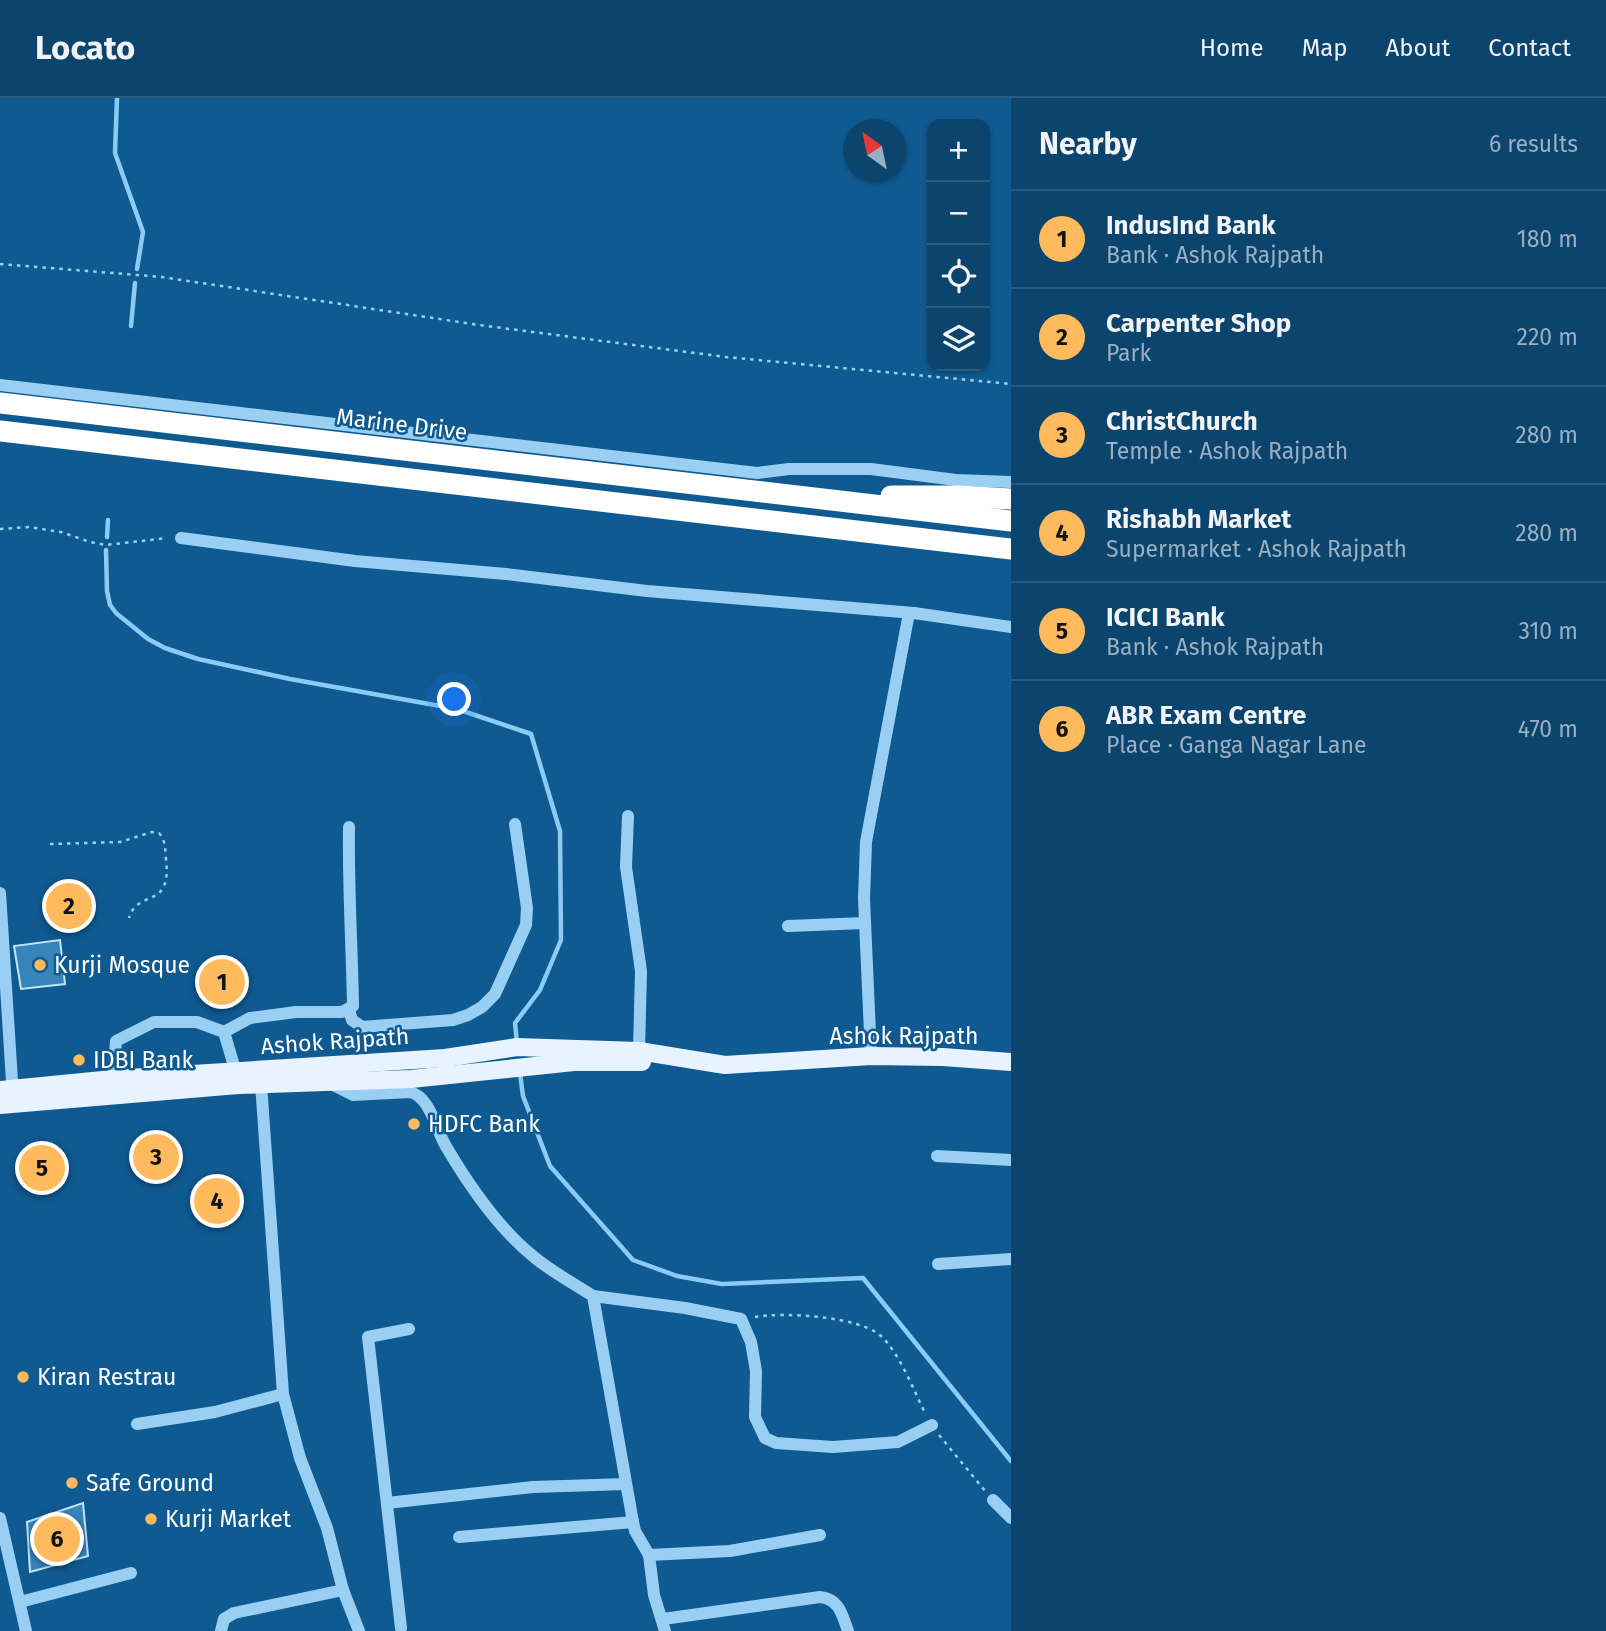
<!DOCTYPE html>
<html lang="en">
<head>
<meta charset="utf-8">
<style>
  :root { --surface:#0b446d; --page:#144b72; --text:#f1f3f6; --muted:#9ab0c2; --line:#2b5c80; --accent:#ffba5d }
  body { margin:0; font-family:"Fira Sans",sans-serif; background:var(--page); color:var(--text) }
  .controls { position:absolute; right:21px; top:21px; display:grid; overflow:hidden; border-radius:14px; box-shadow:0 2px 5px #0004 }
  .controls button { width:63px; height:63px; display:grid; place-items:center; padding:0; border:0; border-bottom:2px solid var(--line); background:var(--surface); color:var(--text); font:35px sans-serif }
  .compass { position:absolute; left:843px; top:21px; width:63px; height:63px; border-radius:50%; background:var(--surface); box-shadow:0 2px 5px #0004; rotate:327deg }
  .you { position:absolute; left:455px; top:602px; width:24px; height:24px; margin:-18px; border:5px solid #fff; border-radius:50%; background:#1a73e8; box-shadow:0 0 0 10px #1a73e833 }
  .badge { display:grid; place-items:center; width:46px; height:46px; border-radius:50%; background:var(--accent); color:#111; font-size:23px; font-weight:700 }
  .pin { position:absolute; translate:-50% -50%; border:4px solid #fff; box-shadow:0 2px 7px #0006 }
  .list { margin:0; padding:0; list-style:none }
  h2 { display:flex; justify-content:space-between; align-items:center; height:91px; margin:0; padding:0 28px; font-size:30px }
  h2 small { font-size:23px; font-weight:400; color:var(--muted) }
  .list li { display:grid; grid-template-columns:46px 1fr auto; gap:21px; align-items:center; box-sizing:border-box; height:98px; padding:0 28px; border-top:2px solid var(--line) }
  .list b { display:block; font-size:26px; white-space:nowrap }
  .list p { margin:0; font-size:23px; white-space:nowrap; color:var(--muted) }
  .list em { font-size:23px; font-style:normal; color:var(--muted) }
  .icon { flex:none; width:38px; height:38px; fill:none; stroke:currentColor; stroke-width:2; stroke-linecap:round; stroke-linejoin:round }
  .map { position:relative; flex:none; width:1011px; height:1533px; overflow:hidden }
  header { display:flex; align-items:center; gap:42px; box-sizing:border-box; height:98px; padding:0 35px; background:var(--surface); border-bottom:2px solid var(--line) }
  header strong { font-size:33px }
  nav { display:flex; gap:38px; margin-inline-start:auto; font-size:24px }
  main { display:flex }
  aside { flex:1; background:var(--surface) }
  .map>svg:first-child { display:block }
</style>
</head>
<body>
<header>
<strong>Locato</strong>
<nav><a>Home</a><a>Map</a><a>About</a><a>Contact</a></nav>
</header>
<main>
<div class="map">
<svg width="1011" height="1533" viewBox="0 0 1011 1533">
  <rect width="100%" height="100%" fill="#0f5a91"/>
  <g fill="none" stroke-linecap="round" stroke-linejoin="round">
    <g stroke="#8bccf7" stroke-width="4.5">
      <path d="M117,0L115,55L143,134L137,171"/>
      <path d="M131,228L135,185"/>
      <path d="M107,439L108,422"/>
      <path d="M106,452L107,493L110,507L116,515L148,541L165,550L198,561L290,581L457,611L531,636L560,733L561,842L540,892L515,925L517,946"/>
      <path d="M520,975L523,998L550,1068L633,1162L677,1178L722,1186L863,1180L1011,1363"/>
    </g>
  </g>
  <g fill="#3784ba" stroke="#c2e5fe" stroke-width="2">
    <path d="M60,842L65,886L21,891L14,848Z"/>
    <path d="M170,1040L174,1072L141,1076L139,1045Z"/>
    <path d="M83,1405L88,1458L30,1474L27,1424Z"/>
  </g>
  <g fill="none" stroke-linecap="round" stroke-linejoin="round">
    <g stroke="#9acff4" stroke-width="2.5" stroke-dasharray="3.5 5" stroke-linecap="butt">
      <path d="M0,166L162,179L479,227L726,259L1011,286"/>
      <path d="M0,431L29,429L61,434L90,444L106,447L167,440"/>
      <path d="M50,746L120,744L152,734L159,735C166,743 165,751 166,761C172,813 138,790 129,820"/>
      <path d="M755,1219C783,1214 859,1218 881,1238C900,1256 914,1293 926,1317"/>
      <path d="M939,1337L986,1394"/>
    </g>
    <g stroke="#9acff4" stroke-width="12">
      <path d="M0,287L757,375L789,371H871L956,382L1011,384"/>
      <path d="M181,440L355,463L506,476L647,493L914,515L1011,529"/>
      <path d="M628,718L626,769L641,873L639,953"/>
      <path d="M0,795L13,999"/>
      <path d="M788,828L865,825"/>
      <path d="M349,912L352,922L362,929L453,922L468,917L482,909L495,896L526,827L527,810L515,726"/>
      <path d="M224,934L250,920L296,914H342L353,908C352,848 348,789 349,729"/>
      <path d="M871,958L864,801L866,744L909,515"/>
      <path d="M113,981L116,943L154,924H197L224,934L237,978"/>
      <path d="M261,986L283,1296L300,1360L327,1430L343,1492L359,1533"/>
      <path d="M331,986L353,997L410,994C431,999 436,1033 447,1050C470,1089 499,1131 534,1159C552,1174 573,1185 593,1198L633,1424L635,1433L649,1457L654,1497L665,1533"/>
      <path d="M937,1058L1011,1062"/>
      <path d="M938,1166L1011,1161"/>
      <path d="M593,1198L685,1210L741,1221L751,1244L756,1273L755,1319L765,1340L776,1345L833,1349L898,1344L932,1327"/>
      <path d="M137,1326L215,1314L283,1296"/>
      <path d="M993,1402L1011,1420"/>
      <path d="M387,1405L533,1389L626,1386"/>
      <path d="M0,1420L26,1533"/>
      <path d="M459,1439L633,1424"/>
      <path d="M649,1457L730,1453L820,1437"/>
      <path d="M20,1504L131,1475"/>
      <path d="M663,1521L820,1499C839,1501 842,1516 848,1533"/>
      <path d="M401,1530L368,1239L409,1231"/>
      <path d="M221,1533L224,1521L234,1515L343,1492"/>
    </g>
    <g stroke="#e7f3ff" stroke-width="18">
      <path d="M0,992L113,981L445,960L517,949L639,953L725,967L871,958L943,959L1011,964"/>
      <path d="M0,1007L238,987L411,981L574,964H642"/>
    </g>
    <g stroke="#fff" stroke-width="21">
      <path d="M0,305L1011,423"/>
      <path d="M0,333L1011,451"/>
      <path d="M891,398H959L1011,401"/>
    </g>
  </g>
  <g fill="#ffba5d" stroke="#0f5a91" stroke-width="2.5">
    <circle cx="40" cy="867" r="7"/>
    <circle cx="79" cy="962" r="7"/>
    <circle cx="414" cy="1026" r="7"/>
    <circle cx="23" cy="1279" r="7"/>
    <circle cx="72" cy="1385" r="7"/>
    <circle cx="151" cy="1421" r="7"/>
  </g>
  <g text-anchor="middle" stroke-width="5" stroke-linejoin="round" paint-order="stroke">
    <g font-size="23" fill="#fff" stroke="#0f5a91">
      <text transform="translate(402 326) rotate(7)" y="8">Marine Drive</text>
      <text x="904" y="946">Ashok Rajpath</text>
      <text transform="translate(335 943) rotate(-4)" y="8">Ashok Rajpath</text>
    </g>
    <g font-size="23" fill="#fff" stroke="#0f5a91" text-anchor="start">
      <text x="54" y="875">Kurji Mosque</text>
      <text x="93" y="970">IDBI Bank</text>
      <text x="428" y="1034">HDFC Bank</text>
      <text x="37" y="1287">Kiran Restrau</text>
      <text x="86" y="1393">Safe Ground</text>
      <text x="165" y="1429">Kurji Market</text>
    </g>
  </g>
</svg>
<div class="controls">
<button>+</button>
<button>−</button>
<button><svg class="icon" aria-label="locate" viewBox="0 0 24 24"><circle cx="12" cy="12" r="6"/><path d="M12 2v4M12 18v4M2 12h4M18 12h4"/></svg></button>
<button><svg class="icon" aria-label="layers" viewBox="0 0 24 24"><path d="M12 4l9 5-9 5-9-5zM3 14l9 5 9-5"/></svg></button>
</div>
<svg class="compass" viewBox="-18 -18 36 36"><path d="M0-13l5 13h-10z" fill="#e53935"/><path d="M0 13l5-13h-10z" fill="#9ab0c2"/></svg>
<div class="you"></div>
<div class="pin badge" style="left:222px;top:884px">1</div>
<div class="pin badge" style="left:69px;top:808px">2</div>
<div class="pin badge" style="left:156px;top:1059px">3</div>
<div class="pin badge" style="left:217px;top:1103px">4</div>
<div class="pin badge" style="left:42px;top:1070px">5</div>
<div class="pin badge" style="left:57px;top:1441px">6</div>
</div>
<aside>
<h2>Nearby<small>6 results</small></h2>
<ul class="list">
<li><span class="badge">1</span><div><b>IndusInd Bank</b><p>Bank · Ashok Rajpath</p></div><em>180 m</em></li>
<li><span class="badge">2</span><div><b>Carpenter Shop</b><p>Park</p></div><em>220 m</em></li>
<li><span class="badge">3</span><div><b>ChristChurch</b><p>Temple · Ashok Rajpath</p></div><em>280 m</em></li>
<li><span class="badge">4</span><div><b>Rishabh Market</b><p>Supermarket · Ashok Rajpath</p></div><em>280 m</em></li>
<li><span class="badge">5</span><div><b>ICICI Bank</b><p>Bank · Ashok Rajpath</p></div><em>310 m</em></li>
<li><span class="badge">6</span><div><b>ABR Exam Centre</b><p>Place · Ganga Nagar Lane</p></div><em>470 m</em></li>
</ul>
</aside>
</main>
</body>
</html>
